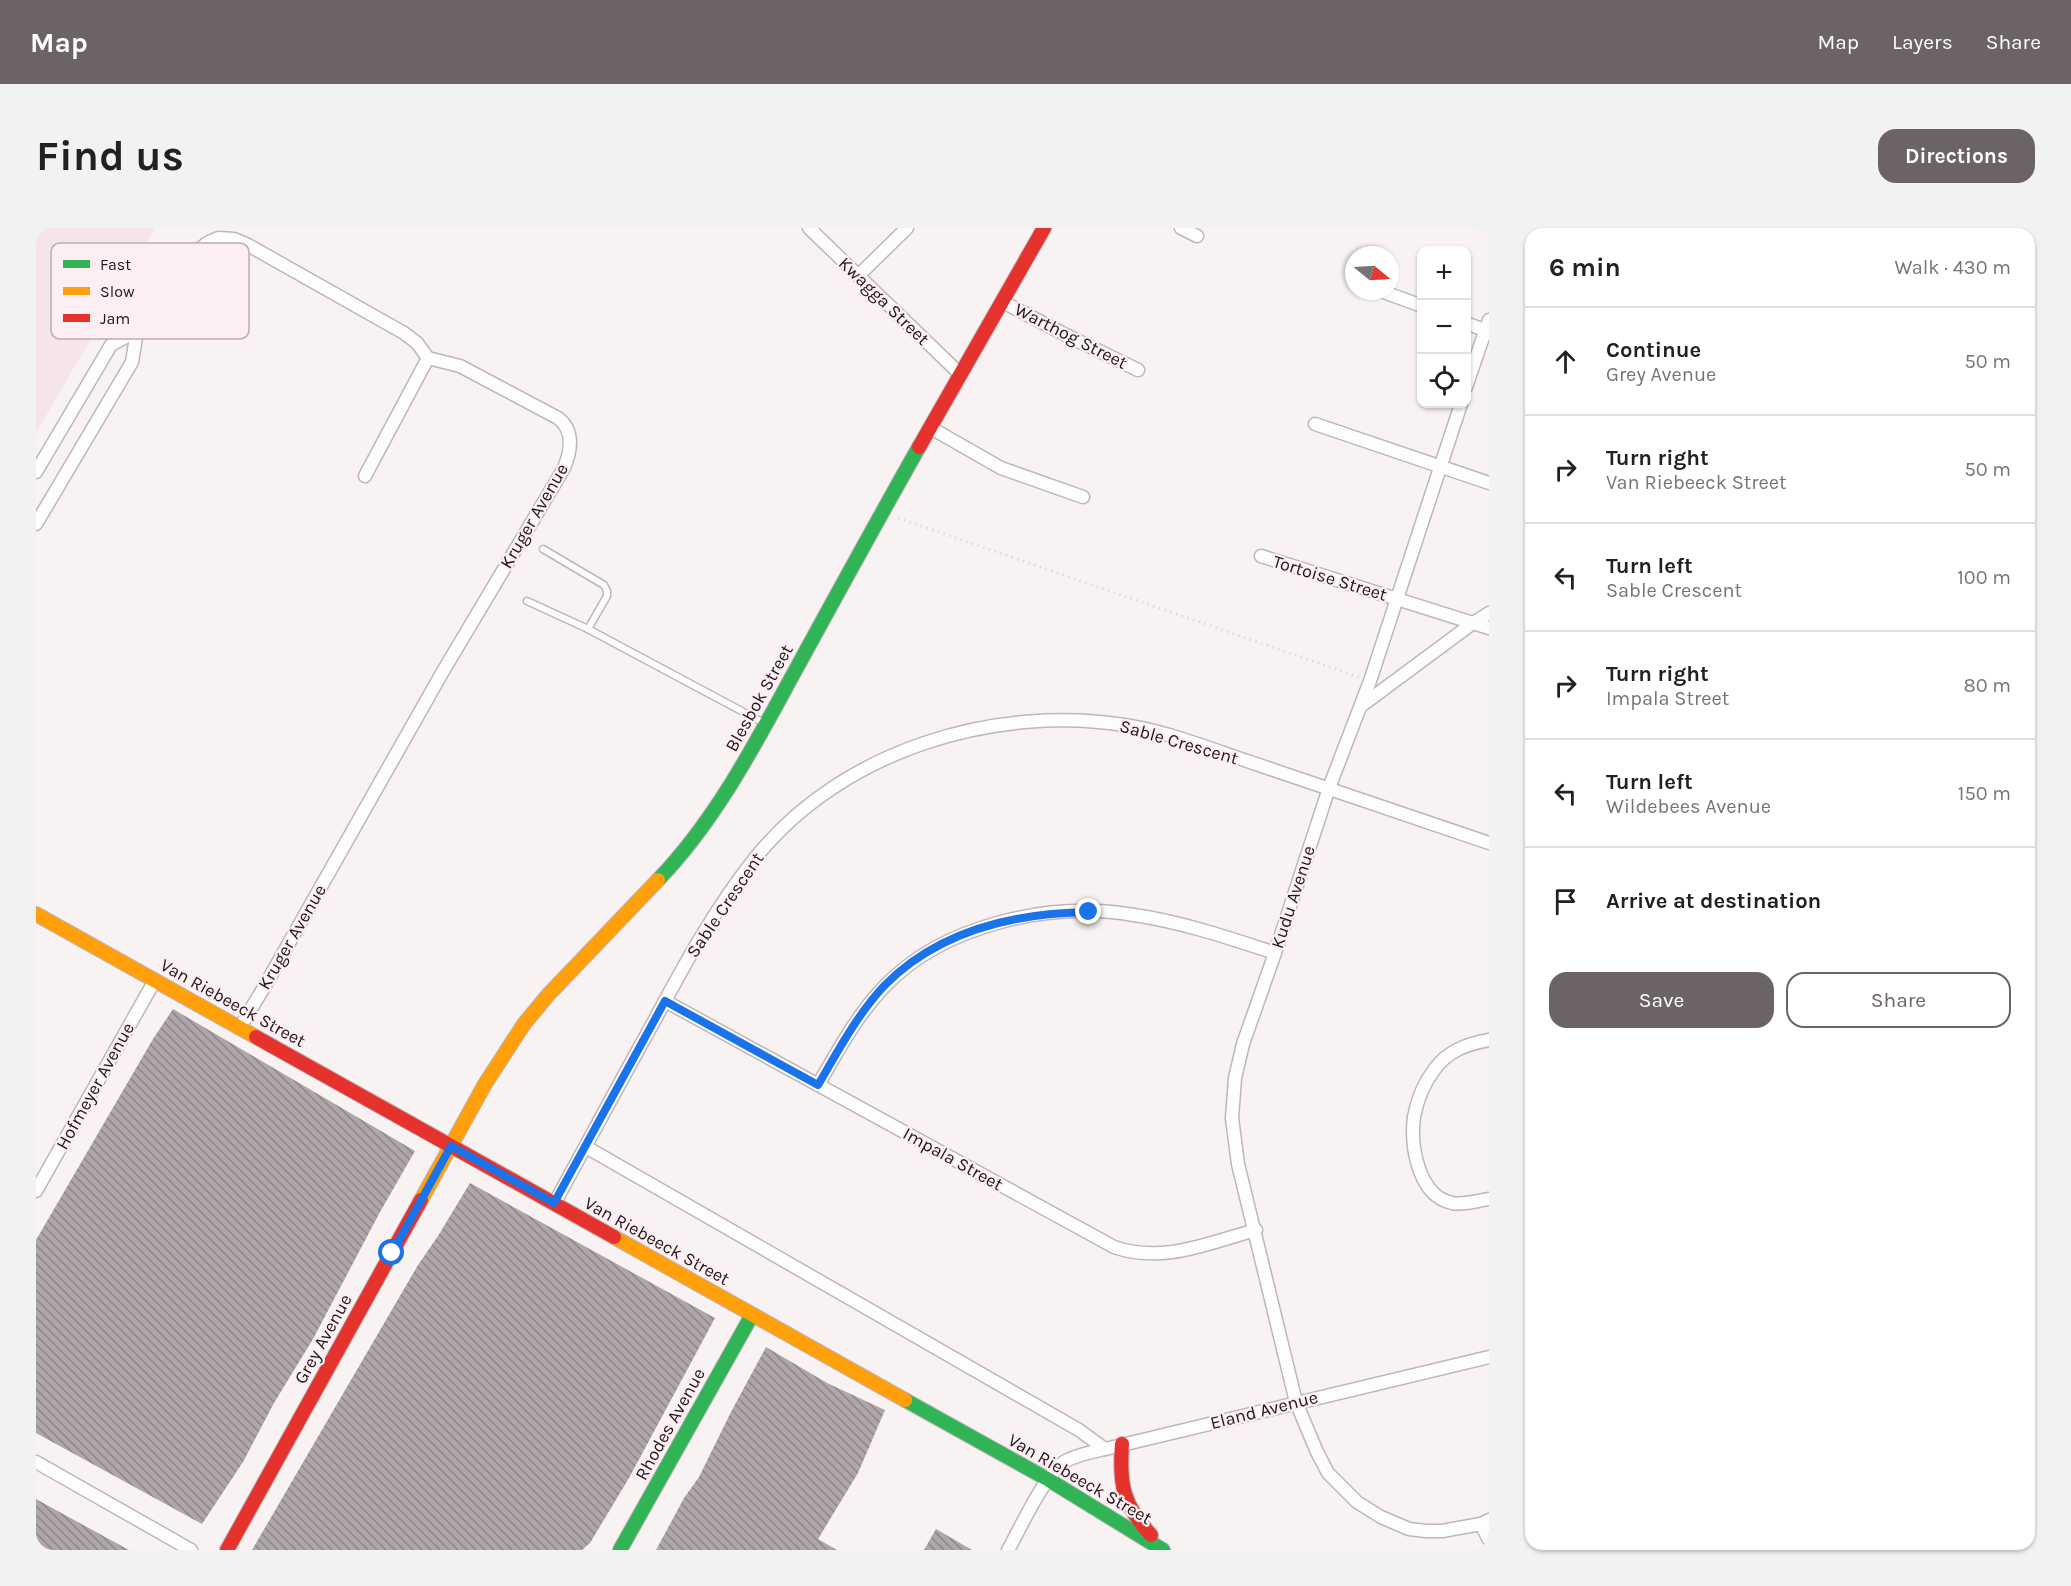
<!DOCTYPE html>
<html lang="en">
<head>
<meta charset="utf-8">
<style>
  :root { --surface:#fff; --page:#f2f2f2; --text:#202124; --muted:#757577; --line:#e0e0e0; --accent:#6c6365 }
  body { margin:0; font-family:Karla,sans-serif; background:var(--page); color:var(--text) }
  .controls { position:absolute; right:18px; top:18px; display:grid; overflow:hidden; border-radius:12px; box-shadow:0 2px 4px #0004 }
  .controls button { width:54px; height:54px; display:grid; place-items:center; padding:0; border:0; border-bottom:2px solid var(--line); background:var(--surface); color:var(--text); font:30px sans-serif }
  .compass { position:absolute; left:1309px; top:18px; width:54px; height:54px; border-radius:50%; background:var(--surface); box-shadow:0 2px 4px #0004; rotate:108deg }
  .stop { position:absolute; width:18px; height:18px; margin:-14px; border:4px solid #1a73e8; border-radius:50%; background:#fff }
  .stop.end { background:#1a73e8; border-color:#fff; box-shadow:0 2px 6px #0008 }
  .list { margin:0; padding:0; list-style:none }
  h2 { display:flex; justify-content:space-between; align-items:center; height:78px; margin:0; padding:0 24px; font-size:26px }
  h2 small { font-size:20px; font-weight:400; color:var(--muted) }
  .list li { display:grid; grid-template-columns:39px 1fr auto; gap:18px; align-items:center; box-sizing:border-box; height:108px; padding:0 24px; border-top:2px solid var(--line) }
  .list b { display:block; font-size:22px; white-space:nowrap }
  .list p { margin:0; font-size:20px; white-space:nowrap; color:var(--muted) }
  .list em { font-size:20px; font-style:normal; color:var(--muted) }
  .actions { display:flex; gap:12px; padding:18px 24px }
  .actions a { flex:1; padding:14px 0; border:2px solid var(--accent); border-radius:18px; text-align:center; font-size:21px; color:var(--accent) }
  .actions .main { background:var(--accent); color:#fff }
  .icon { flex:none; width:33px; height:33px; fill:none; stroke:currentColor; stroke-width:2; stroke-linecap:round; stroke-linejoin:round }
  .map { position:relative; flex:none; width:1453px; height:1322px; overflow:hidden; border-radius:18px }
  header { display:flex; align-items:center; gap:36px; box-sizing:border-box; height:84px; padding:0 30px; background:var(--accent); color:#fff }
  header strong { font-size:28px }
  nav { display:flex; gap:33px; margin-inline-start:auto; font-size:21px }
  .intro { display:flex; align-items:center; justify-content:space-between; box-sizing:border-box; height:144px; padding:0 36px }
  h1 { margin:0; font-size:42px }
  .button { padding:15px 27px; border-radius:18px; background:var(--accent); color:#fff; font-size:21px; font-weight:700 }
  main { display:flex; gap:36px; padding:0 36px }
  aside { flex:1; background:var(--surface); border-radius:18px; box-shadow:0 2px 4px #0004 }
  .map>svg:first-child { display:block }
</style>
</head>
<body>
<header>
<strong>Map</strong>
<nav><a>Map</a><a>Layers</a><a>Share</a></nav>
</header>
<div class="intro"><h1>Find us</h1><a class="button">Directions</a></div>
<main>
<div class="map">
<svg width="1453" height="1322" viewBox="0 0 1453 1322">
  <defs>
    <pattern id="building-back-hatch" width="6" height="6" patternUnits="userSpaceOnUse" patternTransform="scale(1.5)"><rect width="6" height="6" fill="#aea6a8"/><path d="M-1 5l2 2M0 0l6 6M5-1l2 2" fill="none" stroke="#8d8688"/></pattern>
  </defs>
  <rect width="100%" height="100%" fill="#f8f2f3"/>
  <path fill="#f5e5e9" d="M0,0H119L0,205Z"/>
  <g fill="url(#building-back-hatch)">
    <path d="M137,781L379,923L344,984L277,1111L238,1175L207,1234L166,1296L0,1205V1012L117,811Z"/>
    <path d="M434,955L679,1090L593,1250L554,1315L546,1322H216L382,1037L402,1008Z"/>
    <path d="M730,1119L791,1155L849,1182L822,1245L782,1311L801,1322H620L648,1270L663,1249L695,1184Z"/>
    <path d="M0,1271L18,1281L93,1322H0Z"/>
    <path d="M900,1301L936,1322H888Z"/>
  </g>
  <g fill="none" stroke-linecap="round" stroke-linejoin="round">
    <g stroke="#bfb6b9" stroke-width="9">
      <g id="lane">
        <path d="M507,321L568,357L571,363V368L552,401"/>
        <path d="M491,373L552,401L728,495"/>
      </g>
    </g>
    <g stroke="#bfb6b9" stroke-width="15">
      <g id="street">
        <path d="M773,0L924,146"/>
        <path d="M1145,0L1161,8"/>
        <path d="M822,48L871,0"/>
        <path d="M1345,63L1386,78"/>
        <path d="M967,74L1026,105L1102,142"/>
        <path d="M1430,95L1453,104"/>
        <path d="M1430,159L1453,92"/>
        <path d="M1425,176L1334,453L1293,560L1239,725L1207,816L1199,850L1196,890L1202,936L1260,1174L1281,1224L1292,1245L1321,1274L1345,1289L1373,1301L1390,1303H1406L1445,1296L1453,1292"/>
        <path d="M1279,196L1453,255"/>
        <path d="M895,200L965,240L1047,269"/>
        <path d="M0,244L75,117L101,103L159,25L171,15L182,10L198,11L212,17L368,105L381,115L392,130L424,138L522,190C539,203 535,223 528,240L406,445L227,761L204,799"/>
        <path d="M329,248L392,130"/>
        <path d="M0,296L96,134L101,103"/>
        <path d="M1225,328L1453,400"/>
        <path d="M1325,478L1437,395L1453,385"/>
        <path d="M629,773L1078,1019C1127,1036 1172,1015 1220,1002"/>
        <path d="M1453,812C1431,816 1411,823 1398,842C1388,855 1381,873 1378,889C1374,917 1382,968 1416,975C1428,977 1441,973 1453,971"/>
        <path d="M782,857C802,823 821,787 848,759C908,696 1015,673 1098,687C1146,694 1193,710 1239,725"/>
        <path d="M550,919L1043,1202L1069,1221"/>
        <path d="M0,963L119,752"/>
        <path d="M518,976C551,916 583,856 616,797C647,739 679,680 720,629C806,522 961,475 1094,498C1135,505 1175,521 1214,534C1294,561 1374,588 1453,615"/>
        <path d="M0,1234L155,1322"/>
        <path d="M1445,1296L1453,1312"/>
        <path d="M972,1322C985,1299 1008,1248 1028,1234C1039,1227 1056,1224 1069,1221L1453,1129"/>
      </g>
    </g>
    <g stroke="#bfb6b9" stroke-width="16">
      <g id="fast">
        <path d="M622,652C680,592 719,516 759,443C800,368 841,293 883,219"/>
        <path d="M869,1172L1013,1252L1127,1322"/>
        <path d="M584,1322L716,1087"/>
      </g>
    </g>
    <g stroke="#bfb6b9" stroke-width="16">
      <g id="slow">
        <path d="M0,686L220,809"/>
        <path d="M385,972L449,856L488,796L512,767L622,652"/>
        <path d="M578,1009L869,1172"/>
      </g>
    </g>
    <g stroke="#bfb6b9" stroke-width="16">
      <g id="jam">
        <path d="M883,219L1008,0"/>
        <path d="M220,809L578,1009"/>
        <path d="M1086,1216C1083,1257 1087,1277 1115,1307"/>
        <path d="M191,1322L385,972"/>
      </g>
    </g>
    <path stroke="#dcdada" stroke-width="3" stroke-dasharray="1.5 4.5" stroke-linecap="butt" d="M862,290L1323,449"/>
    <use href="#lane" stroke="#fefdfd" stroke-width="6"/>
    <use href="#street" stroke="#fefdfd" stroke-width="12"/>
    <use href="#fast" stroke="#30b455" stroke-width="14"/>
    <use href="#slow" stroke="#ff9f0a" stroke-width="14"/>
    <use href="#jam" stroke="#e5322d" stroke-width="14"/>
  </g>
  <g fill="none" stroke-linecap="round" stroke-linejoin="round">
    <path stroke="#1a73e8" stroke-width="8" d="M356,1025L415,918L518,975L629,773L782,857C802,823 821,787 848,758C902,703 978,685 1053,684"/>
  </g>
  <g text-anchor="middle" stroke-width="4.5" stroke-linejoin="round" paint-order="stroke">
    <g font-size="18" fill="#211619" stroke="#fceef2">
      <text transform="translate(848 73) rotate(44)" y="6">Kwagga Street</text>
      <text transform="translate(1035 108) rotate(27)" y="6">Warthog Street</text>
      <text transform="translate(498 288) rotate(-60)" y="6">Kruger Avenue</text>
      <text transform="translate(1294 350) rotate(17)" y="6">Tortoise Street</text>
      <text transform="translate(723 470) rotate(-61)" y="6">Blesbok Street</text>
      <text transform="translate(1143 514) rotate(16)" y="6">Sable Crescent</text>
      <text transform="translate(1257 669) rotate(-72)" y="6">Kudu Avenue</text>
      <text transform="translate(689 677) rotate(-56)" y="6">Sable Crescent</text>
      <text transform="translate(256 709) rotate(-60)" y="6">Kruger Avenue</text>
      <text transform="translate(197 775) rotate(29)" y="6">Van Riebeeck Street</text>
      <text transform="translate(59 858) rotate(-61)" y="6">Hofmeyer Avenue</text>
      <text transform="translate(917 931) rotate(29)" y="6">Impala Street</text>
      <text transform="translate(621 1013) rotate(29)" y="6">Van Riebeeck Street</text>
      <text transform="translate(287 1111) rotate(-61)" y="6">Grey Avenue</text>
      <text transform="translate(1228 1182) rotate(-14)" y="6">Eland Avenue</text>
      <text transform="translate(634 1196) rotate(-61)" y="6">Rhodes Avenue</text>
      <text transform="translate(1044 1251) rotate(30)" y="6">Van Riebeeck Street</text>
    </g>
  </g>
  <rect x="15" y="15" width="198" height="96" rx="9" fill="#fceef2" stroke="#baadb1" stroke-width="1.5"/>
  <rect x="27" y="32" width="27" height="8" fill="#30b455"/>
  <rect x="27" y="59" width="27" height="8" fill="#ff9f0a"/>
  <rect x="27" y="86" width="27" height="8" fill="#e5322d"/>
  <g font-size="16" fill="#211619">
    <text x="64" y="42">Fast</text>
    <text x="64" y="69">Slow</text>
    <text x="64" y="96">Jam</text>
  </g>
</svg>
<div class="controls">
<button>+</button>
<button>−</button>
<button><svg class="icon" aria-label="locate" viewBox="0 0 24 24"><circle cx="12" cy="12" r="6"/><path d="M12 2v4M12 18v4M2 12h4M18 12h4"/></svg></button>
</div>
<svg class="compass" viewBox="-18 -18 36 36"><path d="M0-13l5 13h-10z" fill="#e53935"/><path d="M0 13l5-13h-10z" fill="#757577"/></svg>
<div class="stop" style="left:356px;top:1025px"></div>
<div class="stop end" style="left:1053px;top:684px"></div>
</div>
<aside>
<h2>6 min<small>Walk · 430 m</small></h2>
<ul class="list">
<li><svg class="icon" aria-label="ahead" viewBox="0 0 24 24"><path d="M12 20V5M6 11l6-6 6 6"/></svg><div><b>Continue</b><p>Grey Avenue</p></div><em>50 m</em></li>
<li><svg class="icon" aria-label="right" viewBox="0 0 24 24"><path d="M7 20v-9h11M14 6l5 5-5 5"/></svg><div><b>Turn right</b><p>Van Riebeeck Street</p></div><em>50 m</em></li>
<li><svg class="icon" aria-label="left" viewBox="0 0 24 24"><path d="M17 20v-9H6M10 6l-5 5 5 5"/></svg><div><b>Turn left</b><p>Sable Crescent</p></div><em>100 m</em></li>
<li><svg class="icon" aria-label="right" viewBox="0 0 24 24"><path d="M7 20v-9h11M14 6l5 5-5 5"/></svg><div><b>Turn right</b><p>Impala Street</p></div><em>80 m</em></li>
<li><svg class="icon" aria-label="left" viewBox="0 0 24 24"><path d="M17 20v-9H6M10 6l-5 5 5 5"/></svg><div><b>Turn left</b><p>Wildebees Avenue</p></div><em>150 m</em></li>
<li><svg class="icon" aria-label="arrive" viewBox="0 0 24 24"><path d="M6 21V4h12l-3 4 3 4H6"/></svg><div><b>Arrive at destination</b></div></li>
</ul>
<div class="actions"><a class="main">Save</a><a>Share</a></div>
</aside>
</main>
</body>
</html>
